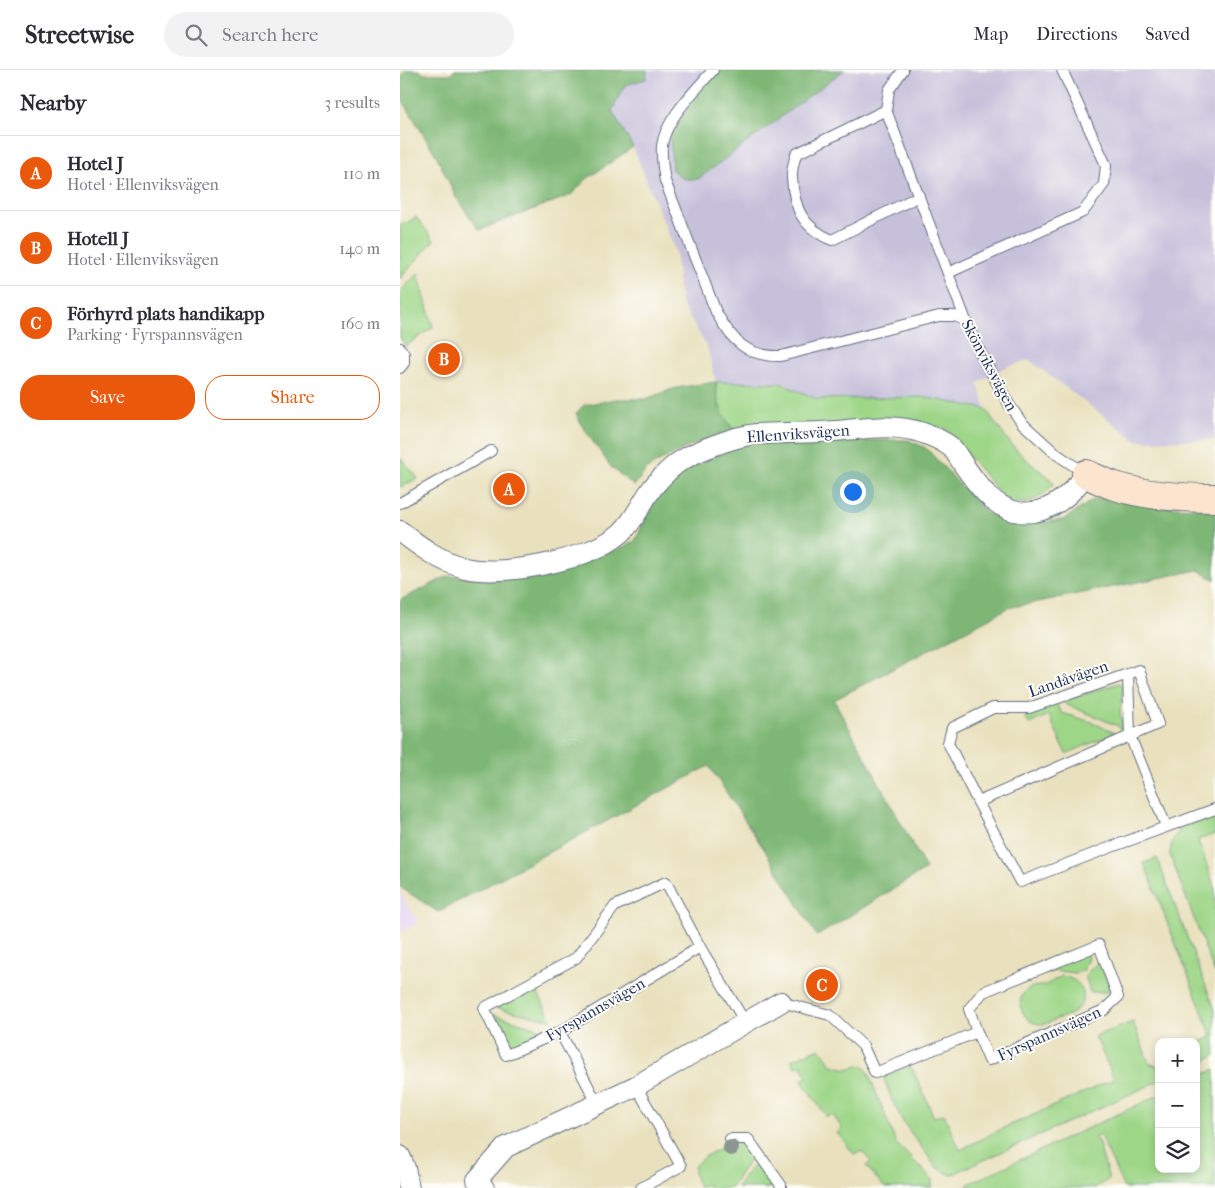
<!DOCTYPE html>
<html lang="en">
<head>
<meta charset="utf-8">
<style>
  :root { --surface:#fff; --page:#f2f2f3; --text:#2b2b33; --muted:#7c7c81; --line:#e1e1e2; --accent:#ea580c }
  body { margin:0; font-family:"IM FELL French Canon",serif; background:var(--page); color:var(--text) }
  .controls { position:absolute; right:15px; bottom:15px; display:grid; overflow:hidden; border-radius:10px; box-shadow:0 2px 8px #0003 }
  .controls button { width:45px; height:45px; display:grid; place-items:center; padding:0; border:0; border-bottom:1px solid var(--line); background:var(--surface); color:var(--text); font:25px sans-serif }
  .you { position:absolute; left:452px; top:421px; width:18px; height:18px; margin:-12px; border:4px solid #fff; border-radius:50%; background:#1a73e8; box-shadow:0 0 0 8px #1a73e833 }
  .badge { display:grid; place-items:center; width:32px; height:32px; border-radius:50%; background:var(--accent); color:#fff; font-size:16px; font-weight:700 }
  .pin { position:absolute; translate:-50% -50%; border:2px solid #fff; box-shadow:0 1px 5px #0006 }
  .list { margin:0; padding:0; list-style:none }
  h2 { display:flex; justify-content:space-between; align-items:center; height:65px; margin:0; padding:0 20px; font-size:21px }
  h2 small { font-size:16px; font-weight:400; color:var(--muted) }
  .list li { display:grid; grid-template-columns:32px 1fr auto; gap:15px; align-items:center; box-sizing:border-box; height:75px; padding:0 20px; border-top:1px solid var(--line) }
  .list b { display:block; font-size:19px; white-space:nowrap }
  .list p { margin:0; font-size:16px; white-space:nowrap; color:var(--muted) }
  .list em { font-size:16px; font-style:normal; color:var(--muted) }
  .actions { display:flex; gap:10px; padding:15px 20px }
  .actions a { flex:1; padding:11px 0; border:1px solid var(--accent); border-radius:20px; text-align:center; font-size:18px; color:var(--accent) }
  .actions .main { background:var(--accent); color:#fff }
  .icon { flex:none; width:28px; height:28px; fill:none; stroke:currentColor; stroke-width:2; stroke-linecap:round; stroke-linejoin:round }
  .map { position:relative; flex:none; width:815px; height:1118px; overflow:hidden }
  header { display:flex; align-items:center; gap:30px; box-sizing:border-box; height:70px; padding:0 25px; background:var(--surface); border-bottom:1px solid var(--line) }
  header strong { font-size:24px }
  nav { display:flex; gap:28px; margin-inline-start:auto; font-size:18px }
  .search { width:350px; height:45px; background:var(--page); display:flex; align-items:center; gap:12px; box-sizing:border-box; padding:0 18px; border-radius:28px; color:var(--muted); font-size:19px }
  main { display:flex }
  aside { flex:1; background:var(--surface) }
  .map>svg:first-child { display:block }
</style>
</head>
<body>
<header>
<strong>Streetwise</strong>
<div class="search"><svg class="icon" aria-label="search" viewBox="0 0 24 24"><circle cx="10" cy="10" r="6"/><path d="M15 15l6 6"/></svg>Search here</div>
<nav><a>Map</a><a>Directions</a><a>Saved</a></nav>
</header>
<main>
<aside>
<h2>Nearby<small>3 results</small></h2>
<ul class="list">
<li><span class="badge">A</span><div><b>Hotel J</b><p>Hotel · Ellenviksvägen</p></div><em>110 m</em></li>
<li><span class="badge">B</span><div><b>Hotell J</b><p>Hotel · Ellenviksvägen</p></div><em>140 m</em></li>
<li><span class="badge">C</span><div><b>Förhyrd plats handikapp</b><p>Parking · Fyrspannsvägen</p></div><em>160 m</em></li>
</ul>
<div class="actions"><a class="main">Save</a><a>Share</a></div>
</aside>
<div class="map">
<svg width="815" height="1118" viewBox="0 0 815 1118">
  <rect width="100%" height="100%" fill="#fdfcf7"/>
  <filter id="ink" filterUnits="userSpaceOnUse"><feTurbulence type="fractalNoise" baseFrequency=".02" numOctaves="2"/><feDisplacementMap in="SourceGraphic" scale="10" xChannelSelector="R" yChannelSelector="G"/><feConvolveMatrix kernelMatrix="1 2 1 2 8 2 1 2 1" color-interpolation-filters="sRGB"/></filter>
  <filter id="wash" filterUnits="userSpaceOnUse"><feTurbulence type="fractalNoise" baseFrequency=".0096" numOctaves="4" result="noise"/><feDisplacementMap in="SourceGraphic" scale="20" xChannelSelector="R" yChannelSelector="G"/><feGaussianBlur stdDeviation="1.12" result="paint"/><feColorMatrix in="noise" values="0 0 0 0 0 0 0 0 0 0 0 0 0 0 0 0 0 1.4 0 .05"/><feComposite in="paint" operator="in"/></filter>
  <g filter="url(#wash)">
    <rect width="100%" height="100%" fill="#e9e1be"/>
    <path fill="#e3d3f2" d="M0,824L2,825L18,853L0,862Z"/>
    <path fill="#c6c0da" d="M186,0H815V370L737,371L629,290L603,298L578,313L586,339L523,327L417,329L380,313L316,312L307,277L281,233L275,180L233,77Z"/>
    <g fill="#9ed688" stroke="#5c8273">
      <path d="M16,147L34,170L0,209V154L8,152Z"/>
      <path d="M18,203L33,257L6,276L0,268V222Z"/>
      <path d="M316,312L380,313L417,329L523,327L586,339C598,358 611,376 628,391C636,399 648,404 654,414L645,423L628,433L610,432L597,420L547,360L517,351L334,360C320,343 317,334 316,312Z"/>
      <path d="M0,388L18,408L1,417L0,416Z"/>
      <path d="M719,613L723,616L720,642L724,664L718,656L665,634L664,631Z"/>
      <path d="M656,633L662,643L692,652L715,663L666,684L649,645L629,654L625,647L632,640Z"/>
      <path d="M815,745V764L798,770L815,819V904L770,785C771,756 792,753 815,745Z"/>
      <path d="M757,788L815,940V986L796,995V974L812,967L744,793Z"/>
      <path d="M687,883L688,888L683,901L675,903L656,901L643,903L665,892Z"/>
      <path d="M700,890L711,922H690L685,905Z"/>
      <path d="M662,906C681,909 692,927 675,941C670,945 663,947 657,949C652,951 646,955 639,954C624,952 612,931 627,920C633,915 639,917 645,915C650,914 654,909 662,906Z"/>
      <path d="M134,916L152,950L96,938L94,933Z"/>
      <path d="M92,944L148,961L109,978Z"/>
      <path d="M733,952L749,993L759,997V1011L551,1105L536,1097L503,1052L492,1030L483,1006L507,997L512,998L534,1047L544,1044L560,1080L595,1062L714,1009L695,966Z"/>
      <path d="M420,978L432,995L447,999L463,995L468,1002L496,1073L532,1109V1117L485,1118L466,1096L471,1091L461,1081L455,1085L437,1063L442,1058L432,1044L427,1047L401,1010L407,1007L402,995L395,997L391,990Z"/>
      <path d="M815,999V1118H724L700,1065L694,1068L698,1071L709,1109L695,1118H568V1114L759,1025V1099H796V1022L803,1018L799,1007Z"/>
      <path d="M331,1073L346,1075L354,1086L342,1100L331,1118H310L309,1115L299,1118C297,1112 293,1105 294,1098C296,1089 323,1077 331,1073Z"/>
      <path d="M357,1092L371,1110L370,1118H337L347,1102Z"/>
    </g>
    <g fill="#7eb774" stroke="#4c7369">
      <path d="M6,0H19L24,4H50L55,0H247L246,9L225,15L212,41L233,77L188,108L171,125L79,160L56,127L37,87L0,26V7Z"/>
      <path d="M318,0H444L298,109H284L272,100L270,65L296,26Z"/>
      <path d="M316,312C317,334 320,343 334,360C305,370 274,381 249,398C243,403 239,410 234,416L211,397L182,356L176,343L184,335L215,329H245L276,318Z"/>
      <path d="M508,370L526,378L586,443L616,454L663,450L696,428L773,437L815,439V510L798,500L608,538L434,630L526,799L417,866L364,779L309,696L38,842L0,817V530L48,506L102,509L140,505L217,480L235,471L261,417L297,395L341,375L425,371Z"/>
    </g>
  </g>
  <g filter="url(#ink)">
    <g fill="none" stroke-linecap="round" stroke-linejoin="round">
      <g stroke="#636d80" stroke-width="12">
        <g id="lane">
          <path d="M313,0C296,20 265,49 262,76C261,88 263,99 265,111L316,242C332,271 347,287 381,286L539,246H555L566,251"/>
          <path d="M503,0L489,20L486,40L566,251L583,288L610,336L622,353L655,383L686,404"/>
          <path d="M486,40L396,84C394,92 391,101 392,108C394,139 403,158 432,170L519,126"/>
          <path d="M548,203L683,142L704,114L706,95L662,0"/>
          <path d="M0,278L4,284V293L0,298"/>
          <path d="M0,433L91,381"/>
          <path d="M578,732L548,673L552,658L593,638H629L728,604L730,666L758,654L739,600L728,604"/>
          <path d="M766,756L730,666L578,732L620,812L706,779L815,739"/>
          <path d="M266,812L300,877L160,962L106,985L84,938L176,888L215,836Z"/>
          <path d="M300,877L345,952"/>
          <path d="M381,932L430,945L463,976L475,1003L577,962L589,990L704,940L718,927L699,875L583,922L569,939L577,962"/>
          <path d="M160,962L197,1033"/>
          <path d="M236,1016L281,1096L241,1118"/>
          <path d="M330,1069H348L381,1115V1118"/>
        </g>
      </g>
      <g stroke="#636d80" stroke-width="22">
        <g id="street">
          <path d="M0,461C19,476 41,492 65,498C105,507 190,490 221,463C235,450 241,433 253,417C259,410 267,401 275,395C291,382 336,366 356,364C377,363 399,363 420,362C453,361 490,351 523,363C532,366 543,371 551,377C556,382 560,390 565,397C581,420 601,447 633,442C655,439 673,422 686,404"/>
          <path d="M0,1086L5,1098L9,1118"/>
          <path d="M84,1118L77,1110L106,1077L236,1016L381,932"/>
        </g>
      </g>
      <g stroke="#636d80" stroke-width="30">
        <path id="secondary" d="M686,404C696,408 705,413 715,416C746,426 783,428 815,428"/>
      </g>
      <use href="#lane" stroke="#fff" stroke-width="10"/>
      <use href="#street" stroke="#fff" stroke-width="20"/>
      <use href="#secondary" stroke="#fce5cf" stroke-width="28"/>
    </g>
    <circle fill="#8a968f" cx="331" cy="1078" r="8"/>
  </g>
  <g text-anchor="middle" stroke-width="4" stroke-linejoin="round" paint-order="stroke">
    <g font-size="16" fill="#1b2f5e" stroke="#fdfcf7">
      <text transform="translate(590 295) rotate(62)" y="6">Skönviksvägen</text>
      <text transform="translate(398 363) rotate(-4)" y="6">Ellenviksvägen</text>
      <text transform="translate(668 608) rotate(-19)" y="6">Landåvägen</text>
      <text transform="translate(195 939) rotate(-30)" y="6">Fyrspannsvägen</text>
      <text transform="translate(649 963) rotate(-24)" y="6">Fyrspannsvägen</text>
    </g>
  </g>
</svg>
<div class="controls">
<button>+</button>
<button>−</button>
<button><svg class="icon" aria-label="layers" viewBox="0 0 24 24"><path d="M12 4l9 5-9 5-9-5zM3 14l9 5 9-5"/></svg></button>
</div>
<div class="you"></div>
<div class="pin badge" style="left:109px;top:419px">A</div>
<div class="pin badge" style="left:44px;top:289px">B</div>
<div class="pin badge" style="left:422px;top:915px">C</div>
</div>
</main>
</body>
</html>
